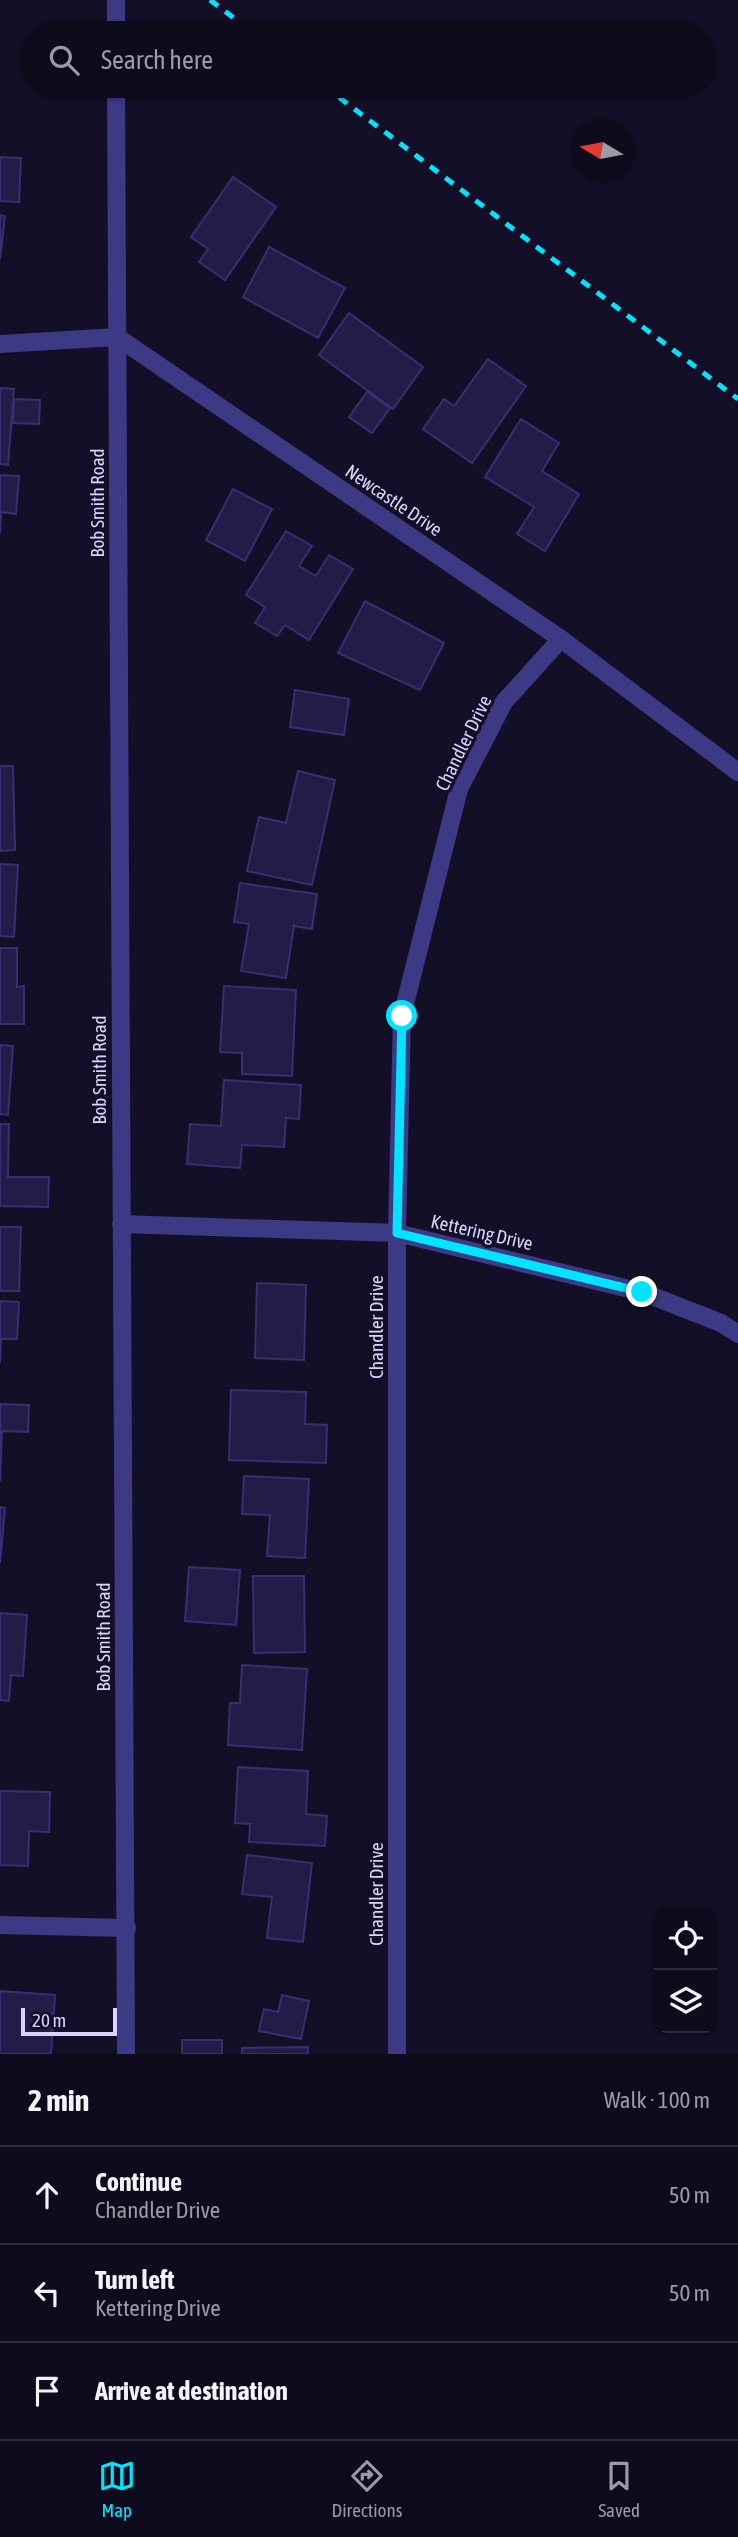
<!DOCTYPE html>
<html lang="en">
<head>
<meta charset="utf-8">
<style>
  :root { --surface:#0e0b1c; --page:#1c1929; --text:#f1f3f6; --muted:#9b9ba3; --line:#2e2b3b; --accent:#00e5ff }
  body { margin:0; font-family:"Asap Condensed",sans-serif; background:var(--page); color:var(--text) }
  .controls { position:absolute; right:21px; bottom:21px; display:grid; overflow:hidden; border-radius:14px; box-shadow:0 2px 5px #0004 }
  .controls button { width:63px; height:63px; display:grid; place-items:center; padding:0; border:0; border-bottom:2px solid var(--line); background:var(--surface); color:var(--text); font:35px sans-serif }
  .compass { position:absolute; left:570px; top:119px; width:63px; height:63px; border-radius:50%; background:var(--surface); box-shadow:0 2px 5px #0004; rotate:280deg }
  .scale { position:absolute; left:21px; bottom:18px; width:96px; box-sizing:border-box; padding-left:7px; border:4px solid #d9d4ff; border-top:0; font-size:19px; line-height:24px; white-space:nowrap; color:#d9d4ff; -webkit-text-stroke:5px #130f26; paint-order:stroke }
  .stop { position:absolute; width:21px; height:21px; margin:-16px; border:5px solid #00e5ff; border-radius:50%; background:#fff }
  .stop.end { background:#00e5ff; border-color:#fff; box-shadow:0 2px 7px #0008 }
  .list { margin:0; padding:0; list-style:none }
  h2 { display:flex; justify-content:space-between; align-items:center; height:91px; margin:0; padding:0 28px; font-size:30px }
  h2 small { font-size:23px; font-weight:400; color:var(--muted) }
  .list li { display:grid; grid-template-columns:46px 1fr auto; gap:21px; align-items:center; box-sizing:border-box; height:98px; padding:0 28px; border-top:2px solid var(--line) }
  .list b { display:block; font-size:26px; white-space:nowrap }
  .list p { margin:0; font-size:23px; white-space:nowrap; color:var(--muted) }
  .list em { font-size:23px; font-style:normal; color:var(--muted) }
  .icon { flex:none; width:38px; height:38px; fill:none; stroke:currentColor; stroke-width:2; stroke-linecap:round; stroke-linejoin:round }
  .map { position:relative; flex:none; width:738px; height:2054px; overflow:hidden }
  .search { position:absolute; background:var(--surface); box-shadow:0 2px 5px #0004; left:21px; right:21px; top:21px; height:77px; display:flex; align-items:center; gap:18px; box-sizing:border-box; padding:0 24px; border-radius:38px; color:var(--muted); font-size:26px }
  .sheet { height:385px; background:var(--surface) }
  nav { display:flex; justify-content:space-around; align-items:center; box-sizing:border-box; height:98px; border-top:2px solid var(--line); background:var(--surface); font-size:19px; color:var(--muted) }
  nav a { display:grid; justify-items:center; gap:4px }
  nav .on { color:var(--accent) }
  .map>svg:first-child { display:block }
</style>
</head>
<body>
<div class="map">
<svg width="738" height="2054" viewBox="0 0 738 2054">
  <rect width="100%" height="100%" fill="#130f26"/>
  <g fill="#241b47" stroke="#3b2d73" stroke-width="2">
    <path d="M0,157L21,158L19,202L0,201Z"/>
    <path d="M233,177L276,207L225,280L199,262L208,249L191,237Z"/>
    <path d="M0,215L5,216L0,259Z"/>
    <path d="M269,247L345,288L318,338L243,297Z"/>
    <path d="M349,313L423,367L393,409L319,355Z"/>
    <path d="M488,359L526,386L472,463L423,429L444,399L454,406Z"/>
    <path d="M0,388L14,389L8,465L0,464Z"/>
    <path d="M367,392L390,408L372,433L349,417Z"/>
    <path d="M14,399L40,400L39,424L13,423Z"/>
    <path d="M521,419L559,443L542,471L579,494L545,551L517,534L534,507L485,477Z"/>
    <path d="M0,475L19,476L16,514L1,512L0,533Z"/>
    <path d="M233,489L272,509L245,561L206,540Z"/>
    <path d="M286,531L312,546L299,566L316,576L329,555L353,569L309,640L285,625L277,636L255,623L265,607L246,595Z"/>
    <path d="M365,601L444,643L420,690L338,653Z"/>
    <path d="M295,690L349,699L344,735L290,727Z"/>
    <path d="M0,766H13L15,850L0,851Z"/>
    <path d="M298,771L335,780L312,885L247,871L259,817L286,823Z"/>
    <path d="M0,864L18,865L14,937L0,936Z"/>
    <path d="M240,883L317,894L312,929L294,926L286,978L241,971L249,924L234,922Z"/>
    <path d="M0,948H17V987L24,986V1024H0Z"/>
    <path d="M224,986L296,990L292,1076L242,1074V1053L220,1052Z"/>
    <path d="M0,1045L13,1046L8,1115L0,1114Z"/>
    <path d="M224,1080L301,1085L299,1119L286,1118L284,1147L242,1145L240,1168L187,1164L190,1124L221,1126Z"/>
    <path d="M0,1124H9L8,1177H49L48,1207L0,1206Z"/>
    <path d="M0,1227H21L19,1291H0Z"/>
    <path d="M257,1283L306,1285L304,1360L255,1358Z"/>
    <path d="M0,1301L19,1302L17,1339H1L0,1363Z"/>
    <path d="M231,1390L306,1392L305,1424L327,1425L326,1463L229,1460Z"/>
    <path d="M0,1404L29,1405L28,1432L2,1431L0,1482Z"/>
    <path d="M244,1476L309,1479L305,1558L267,1556L270,1515L242,1514Z"/>
    <path d="M0,1507L5,1508L0,1563Z"/>
    <path d="M189,1567L240,1570L236,1625L185,1621Z"/>
    <path d="M253,1576H304L305,1652L254,1653Z"/>
    <path d="M0,1613L27,1615L23,1676L11,1675L9,1701L0,1700Z"/>
    <path d="M242,1665L307,1669L302,1750L228,1745L230,1703H240Z"/>
    <path d="M238,1767L308,1771L306,1814L327,1816L325,1846L249,1842L250,1824L235,1823Z"/>
    <path d="M0,1791L50,1792L49,1832L29,1831L28,1866L0,1865Z"/>
    <path d="M247,1855L312,1863L303,1942L267,1938L272,1897L242,1894Z"/>
    <path d="M0,1991L55,1995L51,2054H0Z"/>
    <path d="M282,1995L309,2001L301,2039L259,2031L264,2009L278,2012Z"/>
    <rect x="182" y="2040" width="40" height="14"/>
    <path d="M308,2047V2054H242V2048Z"/>
  </g>
  <g fill="none" stroke-linecap="round" stroke-linejoin="round">
    <g stroke="#3d3a85" stroke-width="18">
      <path d="M0,344L117,337L561,639L738,772"/>
      <path d="M121,1224L397,1233L642,1292L721,1323L738,1334"/>
      <path d="M0,1925L127,1928"/>
      <path d="M397,2054V1233L402,1016L459,789L504,702L561,639"/>
    </g>
    <g stroke="#3d3a85" stroke-width="18">
      <path d="M116,0V33"/>
      <path d="M116,86L126,2054"/>
    </g>
    <g stroke="#00e5ff" stroke-width="5" stroke-dasharray="10 9" stroke-linecap="butt">
      <path d="M210,0L254,33"/>
      <path d="M324,86L738,399"/>
    </g>
  </g>
  <g fill="none" stroke-linecap="round" stroke-linejoin="round">
    <path stroke="#00e5ff" stroke-width="9" d="M402,1016L397,1233L642,1292"/>
  </g>
  <g text-anchor="middle" stroke-width="7" stroke-linejoin="round" paint-order="stroke">
    <g font-size="19" fill="#d9d4ff" stroke="#130f26">
      <text transform="translate(394 500) rotate(34)" y="7">Newcastle Drive</text>
      <text transform="translate(97 503) rotate(-90)" y="7">Bob Smith Road</text>
      <text transform="translate(463 743) rotate(-64)" y="7">Chandler Drive</text>
      <text transform="translate(99 1070) rotate(-90)" y="7">Bob Smith Road</text>
      <text transform="translate(482 1232) rotate(13)" y="7">Kettering Drive</text>
      <text transform="translate(376 1327) rotate(-90)" y="7">Chandler Drive</text>
      <text transform="translate(103 1637) rotate(-90)" y="7">Bob Smith Road</text>
      <text transform="translate(376 1894) rotate(-90)" y="7">Chandler Drive</text>
    </g>
  </g>
</svg>
<div class="controls">
<button><svg class="icon" aria-label="locate" viewBox="0 0 24 24"><circle cx="12" cy="12" r="6"/><path d="M12 2v4M12 18v4M2 12h4M18 12h4"/></svg></button>
<button><svg class="icon" aria-label="layers" viewBox="0 0 24 24"><path d="M12 4l9 5-9 5-9-5zM3 14l9 5 9-5"/></svg></button>
</div>
<svg class="compass" viewBox="-18 -18 36 36"><path d="M0-13l5 13h-10z" fill="#e53935"/><path d="M0 13l5-13h-10z" fill="#9b9ba3"/></svg>
<div class="scale">20 m</div>
<div class="stop" style="left:402px;top:1016px"></div>
<div class="stop end" style="left:642px;top:1292px"></div>
<div class="search"><svg class="icon" aria-label="search" viewBox="0 0 24 24"><circle cx="10" cy="10" r="6"/><path d="M15 15l6 6"/></svg>Search here</div>
</div>
<section class="sheet">
<h2>2 min<small>Walk · 100 m</small></h2>
<ul class="list">
<li><svg class="icon" aria-label="ahead" viewBox="0 0 24 24"><path d="M12 20V5M6 11l6-6 6 6"/></svg><div><b>Continue</b><p>Chandler Drive</p></div><em>50 m</em></li>
<li><svg class="icon" aria-label="left" viewBox="0 0 24 24"><path d="M17 20v-9H6M10 6l-5 5 5 5"/></svg><div><b>Turn left</b><p>Kettering Drive</p></div><em>50 m</em></li>
<li><svg class="icon" aria-label="arrive" viewBox="0 0 24 24"><path d="M6 21V4h12l-3 4 3 4H6"/></svg><div><b>Arrive at destination</b></div></li>
</ul>
</section>
<nav>
<a class="on"><svg class="icon" aria-label="map" viewBox="0 0 24 24"><path d="M3 6l6-2 6 2 6-2v14l-6 2-6-2-6 2zM9 4v14M15 6v14"/></svg>Map</a>
<a><svg class="icon" aria-label="directions" viewBox="0 0 24 24"><path d="M12 3l9 9-9 9-9-9zM9 14v-3h6M13 9l2 2-2 2"/></svg>Directions</a>
<a><svg class="icon" aria-label="saved" viewBox="0 0 24 24"><path d="M7 4h10v16l-5-4-5 4z"/></svg>Saved</a>
</nav>
</body>
</html>
